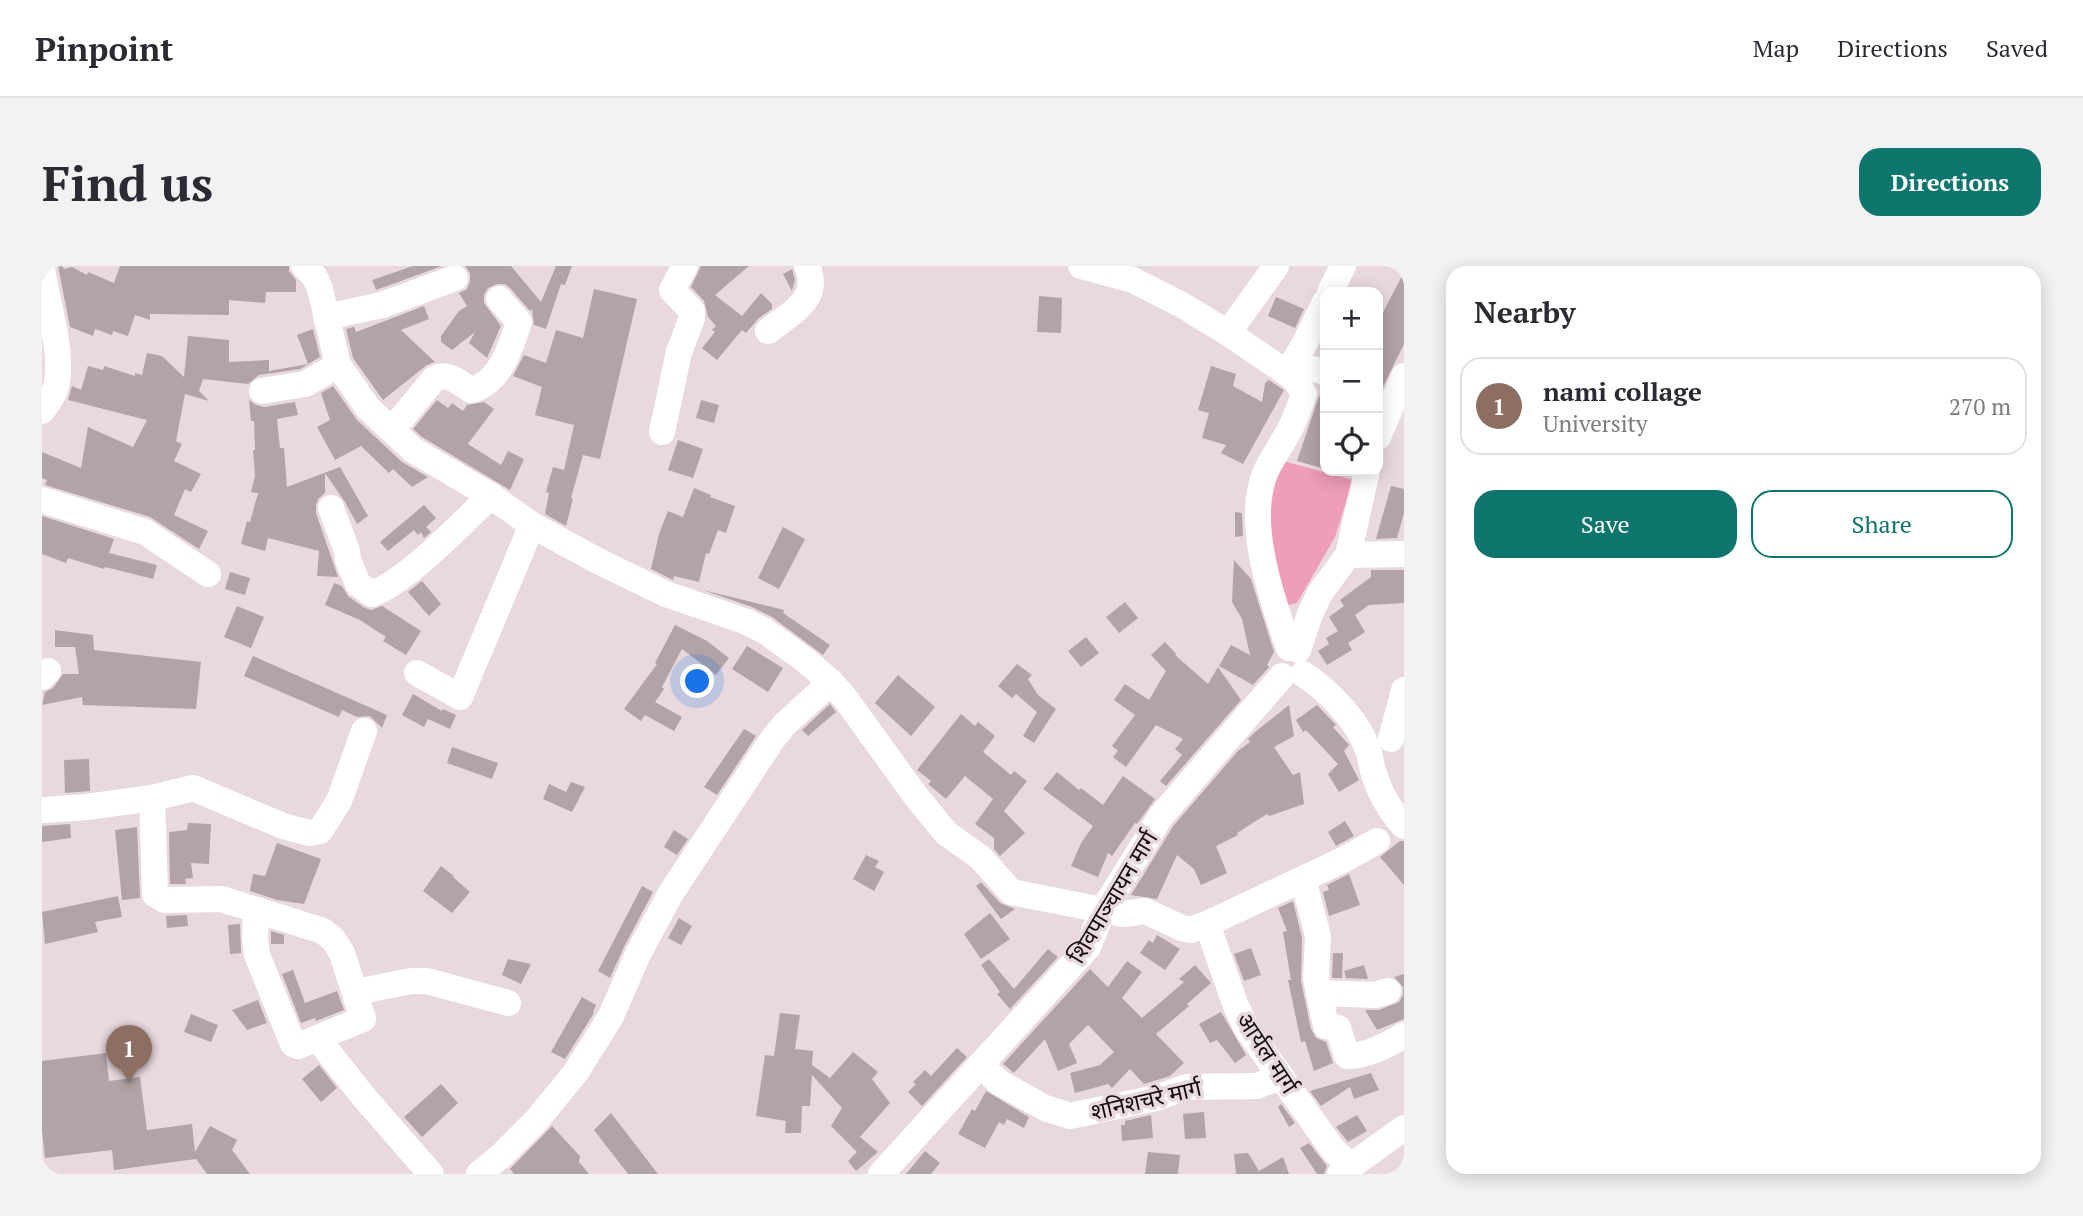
<!DOCTYPE html>
<html lang="en">
<head>
<meta charset="utf-8">
<style>
  :root { --surface:#fff; --page:#f2f2f3; --text:#2b2b33; --muted:#7c7c81; --line:#e1e1e2; --accent:#0f766e }
  body { margin:0; font-family:"PT Serif","Noto Sans Devanagari",serif; background:var(--page); color:var(--text) }
  .controls { position:absolute; right:21px; top:21px; display:grid; overflow:hidden; border-radius:14px; box-shadow:0 4px 18px #0003 }
  .controls button { width:63px; height:63px; display:grid; place-items:center; padding:0; border:0; border-bottom:2px solid var(--line); background:var(--surface); color:var(--text); font:35px sans-serif }
  .you { position:absolute; left:656px; top:416px; width:24px; height:24px; margin:-18px; border:5px solid #fff; border-radius:50%; background:#1a73e8; box-shadow:0 0 0 10px #1a73e833 }
  .badge { display:grid; place-items:center; width:46px; height:46px; border-radius:50%; background:var(--accent); color:#fff; font-size:23px; font-weight:700 }
  .pin { position:absolute; translate:-50% -58px; filter:drop-shadow(0 2px 4px #0008) }
  .pin::after { content:''; position:absolute; top:37px; width:24px; height:21px; background:inherit; clip-path:polygon(0 0,100% 0,50% 100%) }
  .list { margin:0; padding:0; list-style:none }
  h2 { display:flex; justify-content:space-between; align-items:center; height:91px; margin:0; padding:0 28px; font-size:30px }
  h2 small { font-size:23px; font-weight:400; color:var(--muted) }
  .list li { display:grid; grid-template-columns:46px 1fr auto; gap:21px; align-items:center; box-sizing:border-box; height:98px; margin:0 14px 14px; padding:0 14px; border:2px solid var(--line); border-radius:21px }
  .list b { display:block; font-size:26px; white-space:nowrap }
  .list p { margin:0; font-size:23px; white-space:nowrap; color:var(--muted) }
  .list em { font-size:23px; font-style:normal; color:var(--muted) }
  .actions { display:flex; gap:14px; padding:21px 28px }
  .actions a { flex:1; padding:16px 0; border:2px solid var(--accent); border-radius:21px; text-align:center; font-size:24px; color:var(--accent) }
  .actions .main { background:var(--accent); color:#fff }
  .icon { flex:none; width:38px; height:38px; fill:none; stroke:currentColor; stroke-width:2; stroke-linecap:round; stroke-linejoin:round }
  .map { position:relative; flex:none; width:1362px; height:908px; overflow:hidden; border-radius:21px }
  header { display:flex; align-items:center; gap:42px; box-sizing:border-box; height:98px; padding:0 35px; background:var(--surface); border-bottom:2px solid var(--line) }
  header strong { font-size:33px }
  nav { display:flex; gap:38px; margin-inline-start:auto; font-size:24px }
  .intro { display:flex; align-items:center; justify-content:space-between; box-sizing:border-box; height:168px; padding:0 42px }
  h1 { margin:0; font-size:49px }
  .button { padding:18px 32px; border-radius:21px; background:var(--accent); color:#fff; font-size:24px; font-weight:700 }
  main { display:flex; gap:42px; padding:0 42px }
  aside { flex:1; background:var(--surface); border-radius:21px; box-shadow:0 4px 18px #0003 }
  .map>svg:first-child { display:block }
</style>
</head>
<body>
<header>
<strong>Pinpoint</strong>
<nav><a>Map</a><a>Directions</a><a>Saved</a></nav>
</header>
<div class="intro"><h1>Find us</h1><a class="button">Directions</a></div>
<main>
<div class="map">
<svg width="1362" height="908" viewBox="0 0 1362 908">
  <rect width="100%" height="100%" fill="#e9d9de"/>
  <path fill="#ee9eb7" d="M1234,193L1311,214L1293,271L1255,337L1239,341L1225,261Z"/>
  <g fill="#b2a3a7">
    <path d="M16,0H20L22,3L30,1L45,9L46,6L72,17L78,0H247V5L254,14V26H224L223,37L187,34V49L108,48V54L93,49L86,70L71,65L70,69L53,63L51,70L28,61Z"/>
    <path d="M371,0H400L334,24L330,14Z"/>
    <path d="M423,0H469L499,36L514,0H530L523,19L519,18L504,63L492,59L490,43L488,45L468,22L463,18H455L446,22L442,29V37L459,60L445,92L427,77L433,66L410,84L399,76V70L417,45L425,40L417,27L425,23L428,15V7Z"/>
    <path d="M659,0H707L673,29L700,50L719,27L730,38V43L717,52L704,67L700,64L675,94L660,82L673,66L670,64L674,60L666,51L662,35L649,21Z"/>
    <path d="M750,3L753,14L750,25L741,8Z"/>
    <path d="M1362,6V78L1336,131V56Z"/>
    <path d="M552,23L595,33L558,193L541,189L529,232L531,233L524,260L503,248L507,227L504,226L511,201L522,204L532,159L493,149L500,121L471,110L482,89L504,97L514,64L541,72Z"/>
    <path d="M997,30L1020,32L1019,67L995,66Z"/>
    <path d="M1234,31L1262,43L1253,62L1226,50Z"/>
    <path d="M382,40L387,53L359,64L393,96L385,99L341,134L311,92L304,63L312,61L314,66Z"/>
    <path d="M271,63L278,91L258,103L217,109L206,118L161,113L157,125L167,135L143,128L134,175L140,178L132,195L159,208L149,226L143,223L132,249L166,265L157,283L108,251L3,219L5,214L0,212V186L39,202L46,161L91,181L105,154L26,134L30,120L39,124L46,100L61,104L62,100L93,110V107L100,109L105,87L120,90L142,111L146,70L187,74V96L227,94V105L266,98L255,69Z"/>
    <path d="M1169,100L1194,108L1191,120L1220,136L1223,117L1227,114L1242,124L1201,198L1179,187L1184,179L1160,172L1167,147L1156,144Z"/>
    <path d="M291,120L315,154L360,196L386,211L370,221L351,203L347,207L319,180L293,194L275,161L288,154L279,127Z"/>
    <path d="M1277,130L1283,132V203L1255,195Z"/>
    <path d="M207,134L214,139L222,141L253,136L256,149L235,153L238,182H242L245,221L298,201L326,250L315,258L303,236L283,207V227L276,233L274,239V247L296,311L275,310L277,285L226,272L223,285L199,278L205,255L208,256L216,227L209,226L213,210L211,184H213L212,155H209Z"/>
    <path d="M395,134L406,142L410,137L421,145L425,139L442,136L452,143L426,178L459,199L466,185L482,193L468,224L380,171L371,163Z"/>
    <path d="M659,134L677,139L672,157L654,152Z"/>
    <path d="M636,174L661,183L651,212L626,204Z"/>
    <path d="M1349,220L1362,223V247L1355,272L1334,273Z"/>
    <path d="M652,222L669,229L668,231L693,240L684,267L676,264L667,288L664,287L657,316L632,310L631,314L609,303L617,268L626,245L641,251Z"/>
    <path d="M382,239L394,252L384,261L389,266L382,272L379,266L376,269L372,264L346,285L338,276Z"/>
    <path d="M1193,246L1200,247L1201,270L1193,271Z"/>
    <path d="M0,250L72,273L67,287L115,299L111,313L63,301L62,303L26,292L24,297L0,288Z"/>
    <path d="M741,261L763,273L737,323L716,312Z"/>
    <path d="M1192,294L1209,313L1232,386L1225,399L1227,401L1211,419L1177,400L1189,379L1208,389L1200,353L1190,336Z"/>
    <path d="M1329,304H1362V337L1327,339L1313,349L1323,366L1306,377L1310,384L1285,399L1276,385L1287,378L1284,372L1296,365L1287,351L1302,340L1298,334L1329,311Z"/>
    <path d="M188,306L208,312L203,329L183,323Z"/>
    <path d="M380,315L399,338L387,350L366,326Z"/>
    <path d="M292,317L300,320L306,330L321,341L329,344L340,340L379,365L364,389L341,375L344,371L318,354L283,339Z"/>
    <path d="M661,324L742,344L741,347L788,379L781,389L730,351L710,341Z"/>
    <path d="M1083,336L1096,352L1077,367L1064,351Z"/>
    <path d="M195,340L222,351L209,382L182,371Z"/>
    <path d="M633,359L665,375L687,392L674,409L640,383L620,421L622,423L613,436L640,451L632,465L603,449L599,455L582,443L615,398L613,397Z"/>
    <path d="M13,364L51,369L52,384L159,396L154,443L41,439L40,431L0,439L3,426L11,422L21,408H37L33,381H13Z"/>
    <path d="M1044,371L1057,387L1039,401L1026,385Z"/>
    <path d="M1123,376L1134,388L1133,389L1166,418L1176,401L1199,434L1124,520L1118,515L1140,489L1133,483L1141,473L1114,459L1084,501L1071,491L1076,485L1070,480L1093,449L1072,434L1083,418L1107,434L1124,405L1109,389Z"/>
    <path d="M705,380L741,402L726,426L690,403Z"/>
    <path d="M211,390L345,449L340,462L328,450L315,451L300,444L297,451L202,410Z"/>
    <path d="M975,398L990,409L986,413L996,429L1014,443L992,477L981,470L995,446L974,428L970,432L956,420Z"/>
    <path d="M856,409L893,441L869,470L833,437Z"/>
    <path d="M371,428L400,445L401,443L414,449L408,463L386,453L382,461L360,449Z"/>
    <path d="M788,438L794,446L766,470L760,464Z"/>
    <path d="M1247,439L1252,470L1232,481L1251,509L1258,506L1262,538L1227,550L1225,548L1195,567L1196,569L1174,580L1185,607L1159,619L1152,603L1135,589L1115,633L1089,629L1132,559L1196,485L1208,476L1206,473L1212,467Z"/>
    <path d="M1275,439L1294,459L1291,461L1307,479L1302,485L1317,514L1297,526L1286,508L1296,498L1264,464L1261,466L1254,454Z"/>
    <path d="M919,448L933,460L936,456L953,470L941,486L969,509L972,505L985,515L962,545L983,567L958,590L952,583V572L933,558L951,533L923,510L904,533L886,518L889,515L875,504Z"/>
    <path d="M702,463L714,470L675,529L662,521Z"/>
    <path d="M410,481L456,497L450,513L405,497Z"/>
    <path d="M47,493L48,525L23,527L22,494Z"/>
    <path d="M1015,506L1037,524L1039,522L1061,539L1081,510L1113,533L1095,558L1093,557L1070,590L1066,587L1056,611L1029,600L1039,577L1051,560L1001,523Z"/>
    <path d="M529,516L543,521L530,546L501,533L507,518L524,526Z"/>
    <path d="M1303,555L1312,570L1294,580L1286,566Z"/>
    <path d="M146,557L169,558L167,598L149,597L151,612L143,613L144,618H128L127,566L145,564Z"/>
    <path d="M28,558L29,572L0,576V560Z"/>
    <path d="M95,561L98,632L80,634L73,564Z"/>
    <path d="M632,564L646,573L635,589L622,581Z"/>
    <path d="M1358,575H1362V619L1338,591Z"/>
    <path d="M235,577L279,593L262,638L235,634L208,625L211,608L223,610Z"/>
    <path d="M824,589L837,595L833,601L842,606L832,625L811,613Z"/>
    <path d="M399,600L412,610L411,611L428,626L410,647L381,625Z"/>
    <path d="M1307,608L1318,639L1287,650L1281,626L1287,624L1285,619Z"/>
    <path d="M939,616L958,637L973,643L959,653L934,620Z"/>
    <path d="M600,620L611,626L582,681L568,712L556,705Z"/>
    <path d="M76,630L80,651L53,656L56,666L3,678L0,646Z"/>
    <path d="M1251,635L1260,672L1259,715L1269,763L1274,772L1284,776L1291,797L1272,805L1263,775L1259,776L1246,714H1249L1241,666L1245,665L1236,642Z"/>
    <path d="M948,647L968,673L939,693L922,668Z"/>
    <path d="M145,649L146,660L125,662L124,650Z"/>
    <path d="M637,652L650,660L639,679L626,672Z"/>
    <path d="M198,658L199,687L188,688L186,659Z"/>
    <path d="M229,665L242,669V678H229Z"/>
    <path d="M1115,669L1138,683L1123,704L1098,687L1107,674L1111,677Z"/>
    <path d="M1209,682L1219,709L1202,715L1192,688Z"/>
    <path d="M1006,683L1016,691L968,743L955,728L958,726L939,699L947,693L972,723Z"/>
    <path d="M1291,687H1301L1300,712H1290Z"/>
    <path d="M466,693L489,698L479,718L460,709Z"/>
    <path d="M1085,695L1100,706L1080,732L1100,752L1142,716L1137,713L1153,699L1169,717L1145,738L1147,740L1114,768L1142,797L1128,810L1102,818L1088,803L1070,822L1066,818L1033,827L1028,807L1058,799L1072,786L1046,759L1027,778L1035,797L1016,805L1003,773L972,807L961,798L1048,703L1066,721Z"/>
    <path d="M1322,699L1326,713L1304,712L1302,705Z"/>
    <path d="M251,704L263,737L295,725L302,744L274,755L273,752L259,757L240,708Z"/>
    <path d="M1362,708V753L1335,764L1323,744H1337L1357,736L1361,729V721L1352,711Z"/>
    <path d="M540,731L554,739L551,746L552,747L523,793L509,786Z"/>
    <path d="M216,734L225,757L205,764L190,744Z"/>
    <path d="M1179,746L1204,789L1193,797L1175,774L1168,777L1157,758Z"/>
    <path d="M738,747L758,749L753,783L771,785L770,799L788,812L811,786L836,806L830,813L848,837L818,871L836,886L814,905L806,895L815,886L789,860L800,842L770,809L768,840H760L759,867H743L744,855L714,850L723,789L732,790Z"/>
    <path d="M149,748L176,759L169,776L142,766Z"/>
    <path d="M915,782L925,791L880,840L866,826L874,818L871,816L883,804L889,810Z"/>
    <path d="M64,787L67,815L98,811L105,864L150,858L153,886L168,860L195,874L190,884L208,908H165L154,893L72,904L70,884L3,892L0,865V795Z"/>
    <path d="M277,799L295,822L279,836L260,813Z"/>
    <path d="M1329,807L1337,824L1312,833L1308,821L1279,840L1268,825Z"/>
    <path d="M399,818L416,837L380,871L362,851Z"/>
    <path d="M944,825L987,851L982,862L965,853L962,859L957,856L943,882L916,868L930,843L933,845Z"/>
    <path d="M1239,838L1253,857L1247,861L1236,841Z"/>
    <path d="M1162,846L1164,872L1143,873L1141,848Z"/>
    <path d="M569,847L616,908H586L552,864Z"/>
    <path d="M1109,849L1111,872L1080,875L1079,859H1083V855Z"/>
    <path d="M1315,849L1325,865L1306,876L1294,861Z"/>
    <path d="M510,860L538,890L537,896L547,908H472L468,903Z"/>
    <path d="M1267,877L1285,900L1282,908H1275L1258,882Z"/>
    <path d="M883,885L898,897L889,908H864Z"/>
    <path d="M1106,886L1138,889L1136,908H1103Z"/>
    <path d="M1206,887L1217,905L1241,891L1247,908H1194L1192,888Z"/>
  </g>
  <g fill="none" stroke-linecap="round" stroke-linejoin="round">
    <g stroke="#fff" stroke-width="26">
      <path d="M262,0L273,11L278,23L296,99L326,142L371,184L449,230L490,259L556,295L624,328L705,356L723,365L763,394L789,416L803,432L873,529L904,567L939,592L969,626L1081,648L1103,645L1140,662L1149,664L1165,658L1303,593L1335,575"/>
      <path d="M1039,0L1091,14L1140,39L1186,67"/>
      <path d="M1234,0L1186,67L1245,107L1254,114L1262,128C1258,139 1254,152 1248,163C1241,177 1231,190 1224,205C1202,256 1230,333 1247,382"/>
      <path d="M0,2C4,34 25,96 12,126C9,133 4,139 0,145"/>
      <path d="M1288,26L1301,0"/>
      <path d="M284,51L340,39L413,12"/>
      <path d="M726,65C749,47 780,33 765,0"/>
      <path d="M1245,107L1263,77L1283,36"/>
      <path d="M1245,107L1271,103L1283,106"/>
      <path d="M220,125L263,118L296,99"/>
      <path d="M350,164L392,113C406,105 417,117 429,124C458,117 469,81 477,56L457,33"/>
      <path d="M620,166L637,86L650,52V45L630,24L643,0"/>
      <path d="M1336,171L1362,110"/>
      <path d="M0,234L103,266L166,308"/>
      <path d="M289,242L305,285L306,294L316,318L330,328C366,315 419,257 449,230"/>
      <path d="M1306,289L1362,288"/>
      <path d="M1256,384L1268,348L1278,327L1306,289L1325,205"/>
      <path d="M375,407L418,431L490,259"/>
      <path d="M1261,408C1285,423 1316,455 1325,482C1329,490 1329,500 1332,508C1338,527 1349,546 1362,560"/>
      <path d="M0,411L6,405"/>
      <path d="M1349,473L1362,424"/>
      <path d="M110,532L113,628L123,634L180,633L281,665L291,673L300,687L321,753L256,780L251,778L215,689L213,673L214,644"/>
      <path d="M0,544L45,541L110,532L151,522L241,560L267,567L278,565L297,535L322,465"/>
      <path d="M1261,613L1276,670L1274,712L1277,727"/>
      <path d="M1165,658L1194,740L1205,763L1292,885L1309,900"/>
      <path d="M1346,725L1333,729L1277,727L1284,760L1296,762L1305,790C1325,790 1346,779 1362,769"/>
      <path d="M314,726L369,715H385L466,737"/>
      <path d="M276,773L321,830L389,908"/>
      <path d="M938,799L958,817L1003,842L1028,850L1114,832L1145,821L1215,820L1239,810"/>
      <path d="M437,908L460,889L494,855L534,806L569,750L596,688L629,627L730,474L742,459L789,416"/>
      <path d="M839,908L1046,681L1061,644L1119,550L1240,410"/>
      <path d="M1298,908L1362,862"/>
    </g>
  </g>
  <g text-anchor="middle" stroke-width="7" stroke-linejoin="round" paint-order="stroke">
    <g font-size="23" fill="#120d0e" stroke="#e9d9de">
      <text transform="translate(1071 631) rotate(-59)" y="8">शिवपाञ्चायन मार्ग</text>
      <text transform="translate(1225 787) rotate(57)" y="8">आर्यल मार्ग</text>
      <text transform="translate(1104 834) rotate(-13)" y="8">शनिशचरे मार्ग</text>
    </g>
  </g>
</svg>
<div class="controls">
<button>+</button>
<button>−</button>
<button><svg class="icon" aria-label="locate" viewBox="0 0 24 24"><circle cx="12" cy="12" r="6"/><path d="M12 2v4M12 18v4M2 12h4M18 12h4"/></svg></button>
</div>
<div class="you"></div>
<div class="pin badge" style="left:87px;top:817px;background:#8d6e63">1</div>
</div>
<aside>
<h2>Nearby<small></small></h2>
<ul class="list">
<li><span class="badge" style="background:#8d6e63">1</span><div><b>nami collage</b><p>University</p></div><em>270 m</em></li>
</ul>
<div class="actions"><a class="main">Save</a><a>Share</a></div>
</aside>
</main>
</body>
</html>
